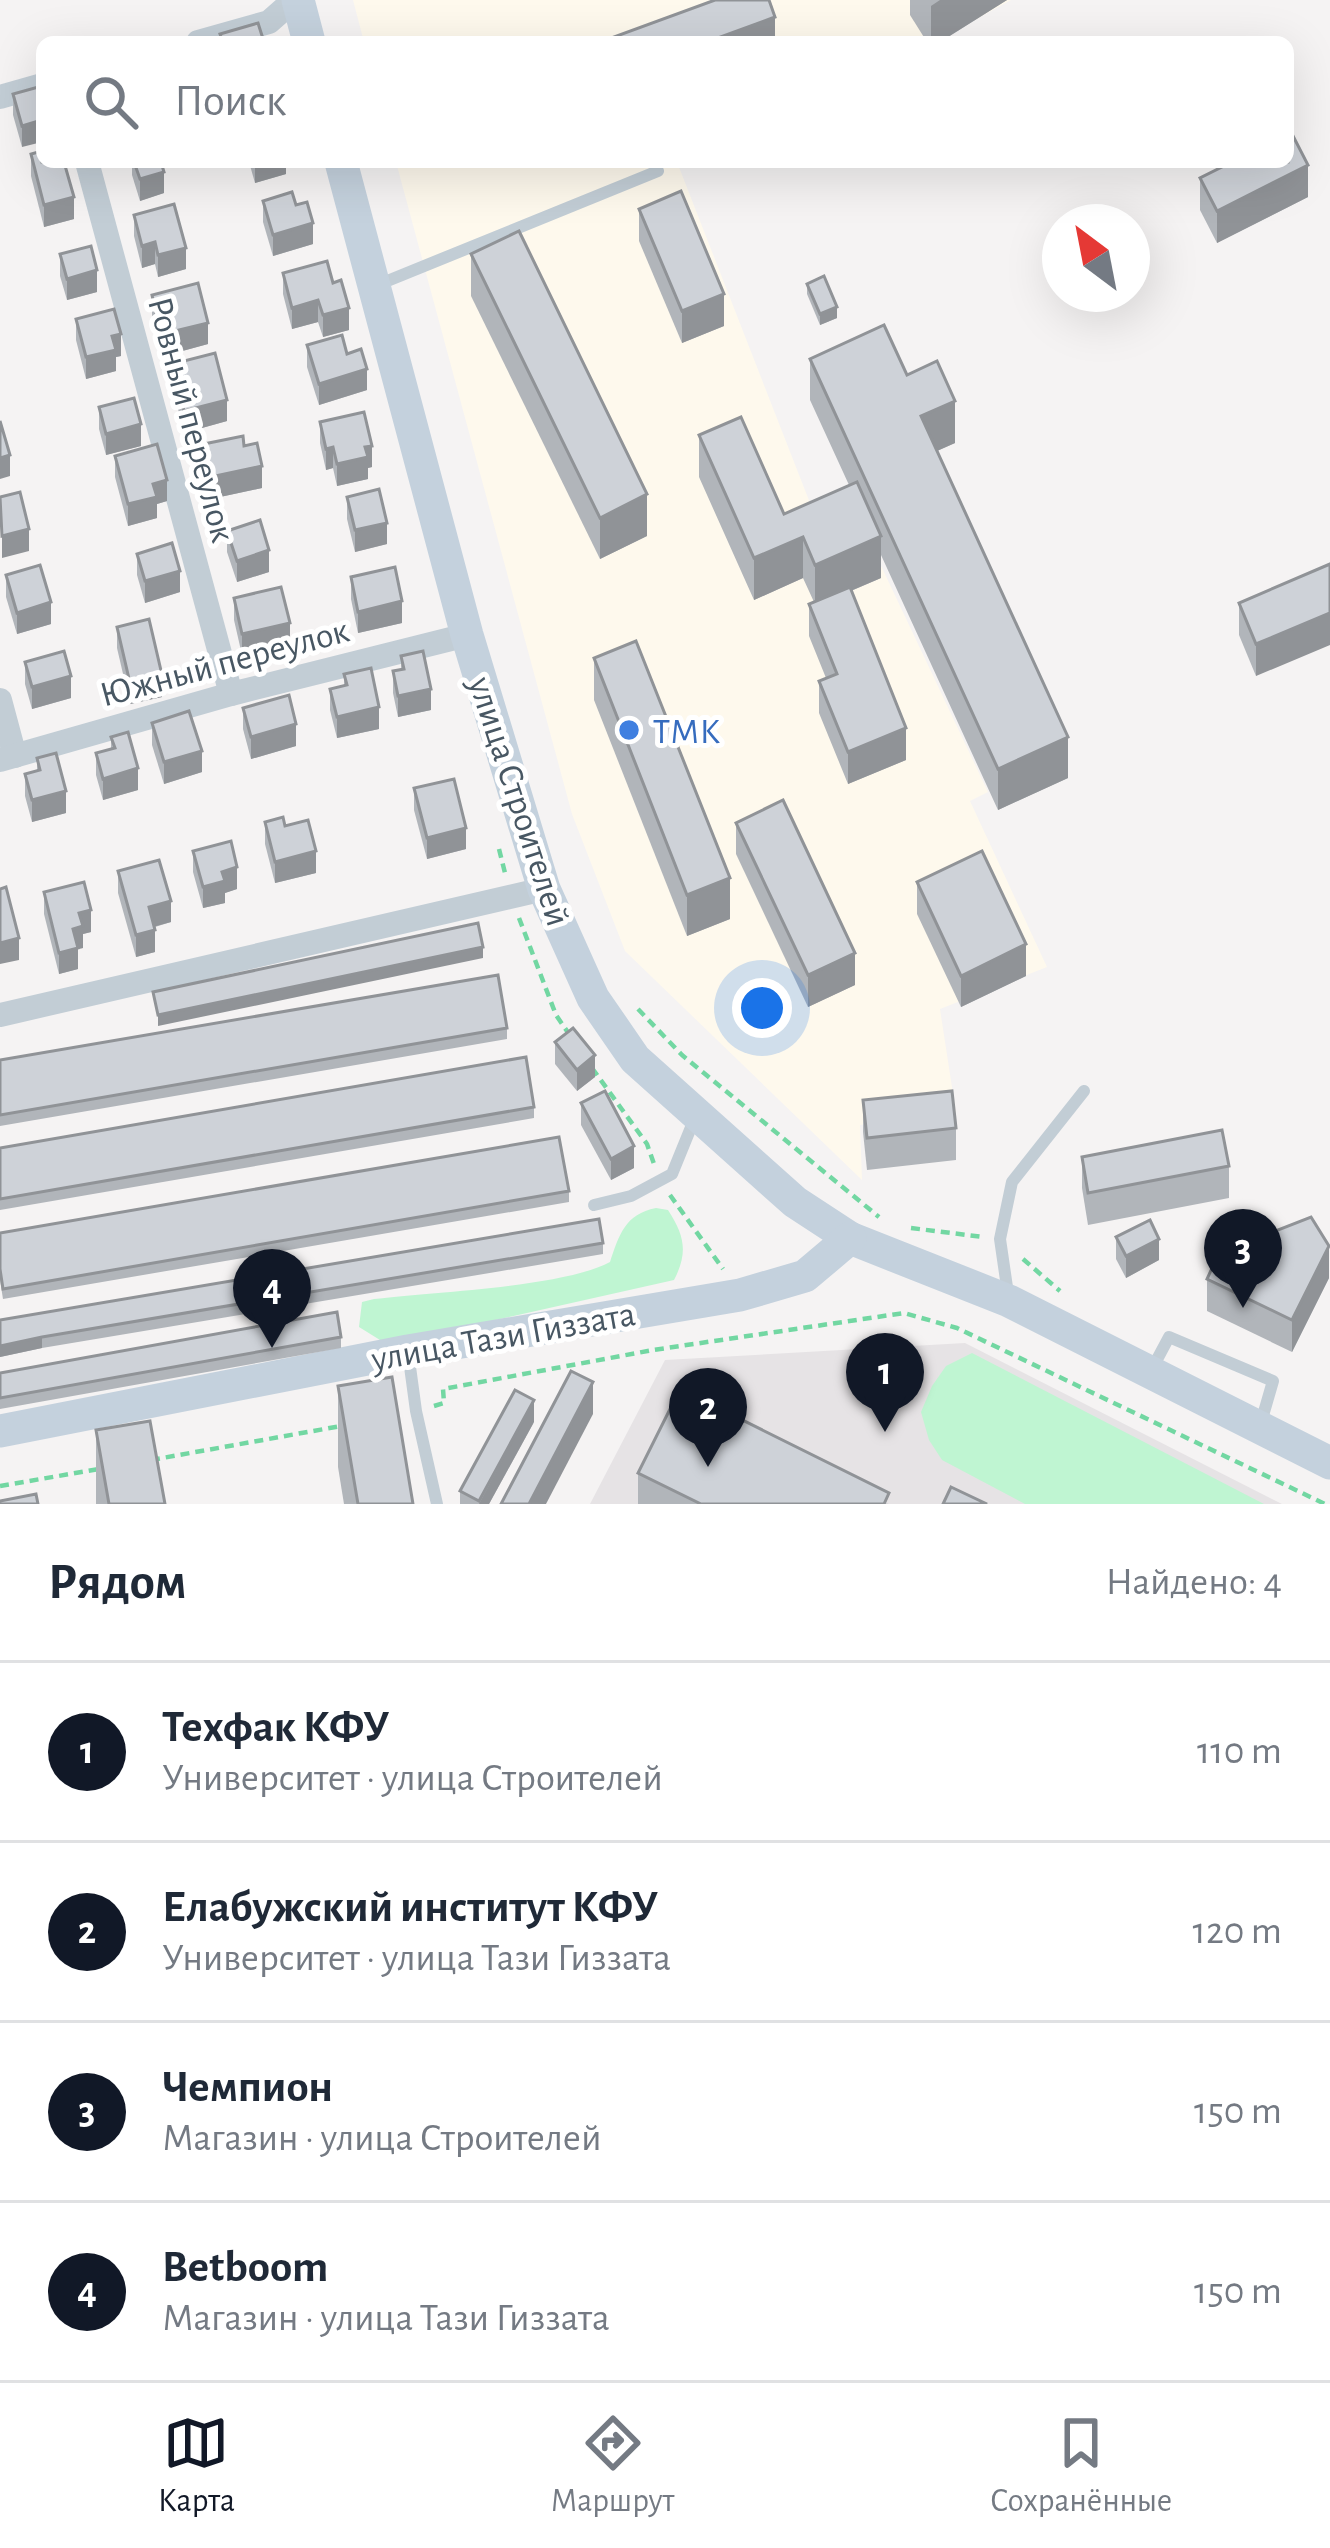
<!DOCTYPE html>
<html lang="ru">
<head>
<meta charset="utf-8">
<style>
  :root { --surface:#fff; --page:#f6f6f7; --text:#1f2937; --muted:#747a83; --line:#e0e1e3; --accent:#111827 }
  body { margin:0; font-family:"Alegreya Sans",sans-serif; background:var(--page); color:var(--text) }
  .compass { position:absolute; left:1042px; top:204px; width:108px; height:108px; border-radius:50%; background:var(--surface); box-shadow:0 12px 48px #0002; rotate:328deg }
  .you { position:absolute; left:762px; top:1008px; width:42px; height:42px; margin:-30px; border:9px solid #fff; border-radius:50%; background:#1a73e8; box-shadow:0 0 0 18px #1a73e833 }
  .badge { display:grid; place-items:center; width:78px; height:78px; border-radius:50%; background:var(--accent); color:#fff; font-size:39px; font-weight:700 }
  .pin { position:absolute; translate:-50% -99px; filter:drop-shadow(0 3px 6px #0008) }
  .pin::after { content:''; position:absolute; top:63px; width:42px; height:36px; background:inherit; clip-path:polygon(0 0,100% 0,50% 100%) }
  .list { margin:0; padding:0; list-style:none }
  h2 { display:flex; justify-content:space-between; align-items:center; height:156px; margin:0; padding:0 48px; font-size:51px }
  h2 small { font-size:39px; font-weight:400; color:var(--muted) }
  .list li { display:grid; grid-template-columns:78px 1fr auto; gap:36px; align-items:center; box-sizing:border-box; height:180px; padding:0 48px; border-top:3px solid var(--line) }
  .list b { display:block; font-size:45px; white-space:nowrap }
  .list p { margin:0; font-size:39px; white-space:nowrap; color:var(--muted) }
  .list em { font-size:39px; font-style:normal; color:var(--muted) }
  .icon { flex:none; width:66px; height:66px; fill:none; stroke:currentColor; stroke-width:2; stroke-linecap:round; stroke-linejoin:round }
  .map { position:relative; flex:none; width:1330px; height:1504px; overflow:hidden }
  .search { position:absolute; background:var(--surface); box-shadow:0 12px 48px #0002; left:36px; right:36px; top:36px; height:132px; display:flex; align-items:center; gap:30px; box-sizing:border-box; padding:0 42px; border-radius:18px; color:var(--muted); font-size:45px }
  .sheet { height:876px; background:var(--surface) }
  nav { display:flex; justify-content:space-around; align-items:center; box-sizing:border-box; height:168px; border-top:3px solid var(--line); background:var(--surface); font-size:33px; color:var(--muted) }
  nav a { display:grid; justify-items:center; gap:6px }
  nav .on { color:var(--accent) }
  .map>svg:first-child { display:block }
</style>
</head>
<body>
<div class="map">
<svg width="1330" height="1504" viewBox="0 0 1330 1504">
  <rect width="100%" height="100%" fill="#f5f3f3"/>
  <g fill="#fef9ed">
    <path d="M353,0H1011L935,42H364Z"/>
    <path d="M396,162H677L819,526L857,515L988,792L970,801L1047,967L940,1009L956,1113L860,1125L862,1180L625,951L572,814Z"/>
  </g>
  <path fill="#e6e3e5" d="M965,1343L1282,1504H590L665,1360Z"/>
  <g fill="#bff5d2">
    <path d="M656,1208L668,1210C685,1236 688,1253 674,1280L406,1340H380L359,1327L362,1302L374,1299C432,1292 564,1287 610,1262C619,1235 625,1214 656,1208Z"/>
    <path d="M972,1353L1264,1504H1025L942,1460L929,1440L921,1412L932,1386L946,1366Z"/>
  </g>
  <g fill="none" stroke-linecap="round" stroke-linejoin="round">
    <g stroke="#72d7a2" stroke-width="4.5" stroke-dasharray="9 6" stroke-linecap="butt">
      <path d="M499,849L505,873"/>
      <path d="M519,918L556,1015L569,1034"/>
      <path d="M638,1009L682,1055L879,1217"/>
      <path d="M592,1068L647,1144L654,1164"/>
      <path d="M670,1195L723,1269"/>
      <path d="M911,1228L983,1237"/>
      <path d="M1023,1259L1060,1291"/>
      <path d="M434,1406L444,1403L443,1389L653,1350L904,1313L957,1328L1325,1504"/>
      <path d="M151,1460L341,1426"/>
      <path d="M0,1486L99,1469"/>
    </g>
    <g stroke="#c2cdd5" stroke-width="12">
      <path d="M375,286L658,171"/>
      <path d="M594,1205L631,1196L672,1174L694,1120"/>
      <path d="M1008,1294L1000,1239L1012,1182L1084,1091"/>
      <path d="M408,1352L416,1411L437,1504"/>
      <path d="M1153,1367L1169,1337L1273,1381L1260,1426"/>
    </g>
    <g stroke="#c2cdd5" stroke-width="24">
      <path d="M198,42L269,22L294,0"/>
      <path d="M0,97L42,85"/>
      <path d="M87,162L231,694"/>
      <path d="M0,700L15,756"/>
      <path d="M0,760L231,694L467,635"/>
      <path d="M0,1015L544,889"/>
    </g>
    <g stroke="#c4d1dd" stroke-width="33">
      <path d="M298,0L309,42"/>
      <path d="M341,162L467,635L544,889L593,998L635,1059L795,1202L850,1238L1009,1301L1330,1463"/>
      <path d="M0,1431L408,1351L740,1295L805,1276L850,1238"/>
    </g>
  </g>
  <g fill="#b1b5ba">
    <path d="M910,0H1007L940,42H927L910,15Z"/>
    <path d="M42,86L22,147L13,115V94Z"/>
    <path d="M31,154L74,219L44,227L31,176Z"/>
    <path d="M132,162H161L164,193L140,201L132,175Z"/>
    <path d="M249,162H286V174L255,183Z"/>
    <path d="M1200,178L1308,197L1217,243L1200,210Z"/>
    <path d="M263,201L296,205L313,244L273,256L263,222Z"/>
    <path d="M639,209L724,326L682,343L639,241Z"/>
    <path d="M134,215L186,269L158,277L155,264L142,268L134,236Z"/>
    <path d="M60,254L97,292L67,300L60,276Z"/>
    <path d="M471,254L647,536L600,559L471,296Z"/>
    <path d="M283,273L349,330L323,337L318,322L292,329L283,294Z"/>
    <path d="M807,284L837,318L820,325L807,294Z"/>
    <path d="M152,295L208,344L175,353L171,340L158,344L152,316Z"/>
    <path d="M76,319L121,356L116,357V371L86,379L76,340Z"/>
    <path d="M307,345L347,354L367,390L319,405L307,367Z"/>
    <path d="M810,359L907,375L955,443L937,451L1068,778L998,810L881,555V578L851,591L906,760L848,784L819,713V681L826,678L809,636V604L814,602L803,578L754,600L699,477V435L784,514L849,485L810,400Z"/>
    <path d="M172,364L227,421L184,433L172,385Z"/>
    <path d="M99,407L141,446L106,455L99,429Z"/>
    <path d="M320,422L372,467L368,468V479L337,486L333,468L326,470L320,443Z"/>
    <path d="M199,445L262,488L206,500L199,467Z"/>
    <path d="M115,456L167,501L157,504V518L128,526L115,477Z"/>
    <path d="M347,497L387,544L355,552L347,519Z"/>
    <path d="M227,531L269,572L237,582L227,552Z"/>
    <path d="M137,554L180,592L145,603L137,575Z"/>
    <path d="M1330,564L1256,676L1239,635V603Z"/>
    <path d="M6,575L51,624L17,634L6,597Z"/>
    <path d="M351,577L402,623L358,633L351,599Z"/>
    <path d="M234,598L290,644L242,655L234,620Z"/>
    <path d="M117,627L162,697L130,704L117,648Z"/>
    <path d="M401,656L431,710L398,717L393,693V671L401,669Z"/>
    <path d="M594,658L730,919L687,936L594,700Z"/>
    <path d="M25,662L71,698L32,709L25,684Z"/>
    <path d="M344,674L379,729L337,738L330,710V689L344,686Z"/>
    <path d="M243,708L296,746L251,759L243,729Z"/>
    <path d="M152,723L202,772L164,784L152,745Z"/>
    <path d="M111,737L138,790L103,800L96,775V753L111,749Z"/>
    <path d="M37,758L66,813L32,822L25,796V774L37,771Z"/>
    <path d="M414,788L466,849L427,859L414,810Z"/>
    <path d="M265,822L285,826L316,873L275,883L265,844Z"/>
    <path d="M736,823L855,985L808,1007L736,854Z"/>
    <path d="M193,851L237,889L225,893V903L203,908L193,872Z"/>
    <path d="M118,871L171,922L155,927V952L136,957L118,893Z"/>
    <path d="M917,882L1026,976L961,1007L917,914Z"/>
    <path d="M44,892L91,932L83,934V948L78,949V969L59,974L44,914Z"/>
    <path d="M507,1028V1039L0,1126V1060Z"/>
    <path d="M555,1042L595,1077L577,1091L555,1064Z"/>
    <path d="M863,1100L956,1128V1160L867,1170L863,1132Z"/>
    <path d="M581,1103L634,1168L611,1180L581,1125Z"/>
    <path d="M534,1107V1118L0,1210V1148Z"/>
    <path d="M1082,1157L1229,1166V1198L1088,1225L1082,1188Z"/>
    <path d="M569,1191V1202L3,1299L0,1280V1233Z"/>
    <path d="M1116,1237L1159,1260L1126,1278L1116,1259Z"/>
    <path d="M603,1243V1254L42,1348L0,1357V1320Z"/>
    <path d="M1329,1278L1292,1352L1207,1311V1279Z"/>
    <path d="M341,1337V1348L0,1409V1373Z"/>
    <path d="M338,1386L413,1504H344L338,1467Z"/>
    <path d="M534,1422L489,1504H460V1491Z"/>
    <path d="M96,1430L165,1504H96Z"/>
    <path d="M638,1473L889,1504H638Z"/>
  </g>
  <g fill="#909397">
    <path d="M940,0H1007L940,42H931V6Z"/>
    <path d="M775,17V42H707Z"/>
    <path d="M42,120V142L22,147V126Z"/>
    <path d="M255,162H286V174L255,183Z"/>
    <path d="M1308,165V197L1217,243V211Z"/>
    <path d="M164,172V193L140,201V179Z"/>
    <path d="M74,197V219L44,227V205Z"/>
    <path d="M313,223V244L273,256V235Z"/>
    <path d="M155,242V264L142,268V246Z"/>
    <path d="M186,248V269L158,277V255Z"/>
    <path d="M97,270V292L67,300V279Z"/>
    <path d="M724,294V326L682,343V311Z"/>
    <path d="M318,300V322L292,329V308Z"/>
    <path d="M837,307V318L820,325V314Z"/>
    <path d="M349,308V330L323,337V315Z"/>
    <path d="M171,318V340L158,344V322Z"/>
    <path d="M208,323V344L175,353V331Z"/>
    <path d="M121,334V356L116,357V371L86,379V357L112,336Z"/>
    <path d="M367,369V390L319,405V384Z"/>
    <path d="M227,400V421L184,433V411Z"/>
    <path d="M955,401V443L921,458V416Z"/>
    <path d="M141,424V446L106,455V434Z"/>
    <path d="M372,446V467L368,468V479L337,486V464L365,447Z"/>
    <path d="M333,447V468L326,470V449Z"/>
    <path d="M10,455V476L0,479V458Z"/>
    <path d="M262,466V488L206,500V478Z"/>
    <path d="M167,480V501L157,504V518L128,526V504L153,484Z"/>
    <path d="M647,494V536L600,559V518Z"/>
    <path d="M387,523V544L355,552V530Z"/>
    <path d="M29,529V551L2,558V536Z"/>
    <path d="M881,536V578L815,606V565Z"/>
    <path d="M803,537V578L754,600V558Z"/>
    <path d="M269,550V572L237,582V561Z"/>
    <path d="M180,571V592L145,603V581Z"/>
    <path d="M402,601V623L358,633V612Z"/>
    <path d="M51,602V624L17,634V613Z"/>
    <path d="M1330,613V645L1256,676V644Z"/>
    <path d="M290,623V644L242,655V634Z"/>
    <path d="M162,675V697L130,704V683Z"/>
    <path d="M71,676V698L32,709V687Z"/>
    <path d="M431,689V710L398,717V696Z"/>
    <path d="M379,707V729L337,738V717Z"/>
    <path d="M296,724V746L251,759V737Z"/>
    <path d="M906,728V760L848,784V752Z"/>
    <path d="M1068,737V778L998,810V769Z"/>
    <path d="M202,751V772L164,784V762Z"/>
    <path d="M138,768V790L103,800V779Z"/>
    <path d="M66,791V813L32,822V800Z"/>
    <path d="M466,828V849L427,859V838Z"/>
    <path d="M316,851V873L275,883V862Z"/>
    <path d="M237,867V889L225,893V903L203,908V887L222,872Z"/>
    <path d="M730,878V919L687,936V895Z"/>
    <path d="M171,901V922L149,928V907Z"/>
    <path d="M91,910V932L83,934V948L78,949V969L59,974V953L79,913Z"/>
    <path d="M155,930V952L136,957V935Z"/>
    <path d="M19,938V960L0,964V943Z"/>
    <path d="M1026,944V976L961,1007V976Z"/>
    <path d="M483,947V958L158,1026V1015Z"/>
    <path d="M855,953V985L808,1007V975Z"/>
    <path d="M595,1055V1077L577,1091V1070Z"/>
    <path d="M634,1146V1168L611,1180V1159Z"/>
    <path d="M1159,1239V1260L1126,1278V1256Z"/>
    <path d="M1329,1246V1278L1292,1352V1320Z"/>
    <path d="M42,1337V1348L0,1357V1346Z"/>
    <path d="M593,1382V1414L546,1504H529Z"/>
    <path d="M534,1400V1422L489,1504H479Z"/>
  </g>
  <g fill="#ced2d8" stroke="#909397" stroke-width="3">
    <path d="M715,0H769L775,17L707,42H613L611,38Z"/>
    <path d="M258,23L264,42H223L220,34Z"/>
    <path d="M42,86V120L22,126L13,94Z"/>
    <path d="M1291,132L1308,165L1217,211L1200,178L1232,162H1288V133Z"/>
    <path d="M42,151V162H64L74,197L44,205L31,154Z"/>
    <path d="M134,162H161L164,172L140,179Z"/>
    <path d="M681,191L724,294L682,311L639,209Z"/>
    <path d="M292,192L296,205L307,202L313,223L273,235L263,201Z"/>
    <path d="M174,204L186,248L158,255L155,242L142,246L134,215Z"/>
    <path d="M519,231L647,494L600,518L471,254Z"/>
    <path d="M91,246L97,270L67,279L60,254Z"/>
    <path d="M327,261L333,283L341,280L349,308L323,315L318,300L292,308L283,273Z"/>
    <path d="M824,276L837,307L820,314L807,284Z"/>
    <path d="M198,283L208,323L175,331L171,318L158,322L152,295Z"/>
    <path d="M114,309L121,334L112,336L116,350L86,357L76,319Z"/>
    <path d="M884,325L907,375L937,361L955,401L921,416L1068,737L998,769L810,359Z"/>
    <path d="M342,335L347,354L361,349L367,369L319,384L307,345Z"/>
    <path d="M215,353L227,400L184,411L172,364Z"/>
    <path d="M134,398L141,424L106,434L99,407Z"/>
    <path d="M364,412L372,446L365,447L368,457L337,464L333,447L326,449L320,422Z"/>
    <path d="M741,417L784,514L857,482L881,536L815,565L803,537L754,558L699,435Z"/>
    <path d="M0,421L10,455L0,458Z"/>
    <path d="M243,436L244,446L257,443L262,466L206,478L199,445Z"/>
    <path d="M157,444L167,480L153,484L157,497L128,504L115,456Z"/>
    <path d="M379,489L387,523L355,530L347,497Z"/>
    <path d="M20,492L29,529L2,536L0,497Z"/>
    <path d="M260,520L269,550L237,561L227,531Z"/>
    <path d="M172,543L180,571L145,581L137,554Z"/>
    <path d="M1330,564V613L1256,644L1239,603Z"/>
    <path d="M40,565L51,602L17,613L6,575Z"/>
    <path d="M395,567L402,601L358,612L351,577Z"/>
    <path d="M281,587L290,623L242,634L234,598Z"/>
    <path d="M850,587L906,728L848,752L819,681L837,674L809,604Z"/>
    <path d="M149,619L162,675L130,683L117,627Z"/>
    <path d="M636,641L730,878L687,895L594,658Z"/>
    <path d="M64,651L71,676L32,687L25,662Z"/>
    <path d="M423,651L431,689L398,696L393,671L404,669L401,656Z"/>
    <path d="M371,668L379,707L337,717L330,689L347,685L344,674Z"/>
    <path d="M289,695L296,724L251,737L243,708Z"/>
    <path d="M189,711L202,751L164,762L152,723Z"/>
    <path d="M128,732L138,768L103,779L96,753L115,748L111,737Z"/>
    <path d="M56,753L66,791L32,800L25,774L40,770L37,758Z"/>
    <path d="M454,779L466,828L427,838L414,788Z"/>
    <path d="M783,800L855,953L808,975L736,823Z"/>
    <path d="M283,817L285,826L308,820L316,851L275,862L265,822Z"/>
    <path d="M231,841L237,867L222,872L225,881L203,887L193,851Z"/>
    <path d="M982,851L1026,944L961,976L917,882Z"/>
    <path d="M159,860L171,901L149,907L155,930L136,935L118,871Z"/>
    <path d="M84,882L91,910L79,913L83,926L73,929L78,948L59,953L44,892Z"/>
    <path d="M6,887L19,938L0,943V889Z"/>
    <path d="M478,923L483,947L158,1015L153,992Z"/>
    <path d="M498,975L507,1028L0,1115V1060Z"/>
    <path d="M573,1028L595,1055L577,1070L555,1042Z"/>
    <path d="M526,1057L534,1107L0,1199V1148Z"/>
    <path d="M605,1091L634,1146L611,1159L581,1103Z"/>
    <path d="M952,1091L956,1128L867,1138L863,1100Z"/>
    <path d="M1222,1130L1229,1166L1088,1193L1082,1157Z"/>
    <path d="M559,1137L569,1191L3,1289L0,1269V1233Z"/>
    <path d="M1311,1217L1329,1246L1292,1320L1207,1279L1219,1253Z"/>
    <path d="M599,1219L603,1243L42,1337L0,1346V1320Z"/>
    <path d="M1150,1220L1159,1239L1126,1256L1116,1237Z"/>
    <path d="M337,1312L341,1337L0,1398V1373Z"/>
    <path d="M571,1371L593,1382L529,1504H501Z"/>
    <path d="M392,1377L413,1504H358L338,1386Z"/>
    <path d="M680,1389L889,1493L884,1504H701L638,1473Z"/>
    <path d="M515,1390L534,1400L479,1501L460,1491Z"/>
    <path d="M150,1421L165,1504H109L96,1430Z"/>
    <path d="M951,1487L987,1504H943Z"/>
    <path d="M36,1494L38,1504H0V1501Z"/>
  </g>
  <circle fill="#3f7fe0" stroke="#fff" stroke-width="4.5" cx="629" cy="730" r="12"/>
  <g text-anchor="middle" stroke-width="10" stroke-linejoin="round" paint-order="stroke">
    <g font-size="36" fill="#485763" stroke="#fff">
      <text transform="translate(193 419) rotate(75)" y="13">Ровный переулок</text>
      <text transform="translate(224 661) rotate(-15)" y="13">Южный переулок</text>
      <text transform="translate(521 801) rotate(72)" y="13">улица Строителей</text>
      <text transform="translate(503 1335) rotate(-10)" y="13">улица Тази Гиззата</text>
    </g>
    <g font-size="36" fill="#366cbe" stroke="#fff" text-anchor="start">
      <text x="653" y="743">ТМК</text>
    </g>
  </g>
</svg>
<svg class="compass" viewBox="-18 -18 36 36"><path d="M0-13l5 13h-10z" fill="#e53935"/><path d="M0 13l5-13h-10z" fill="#747a83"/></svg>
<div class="you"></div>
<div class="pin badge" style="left:885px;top:1432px">1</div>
<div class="pin badge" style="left:708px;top:1467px">2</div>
<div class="pin badge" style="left:1243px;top:1308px">3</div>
<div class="pin badge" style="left:272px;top:1348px">4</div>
<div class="search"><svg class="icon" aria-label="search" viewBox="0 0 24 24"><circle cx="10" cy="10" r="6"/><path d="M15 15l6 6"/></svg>Поиск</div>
</div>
<section class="sheet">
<h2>Рядом<small>Найдено: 4</small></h2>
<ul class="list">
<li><span class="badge">1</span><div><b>Техфак КФУ</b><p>Университет · улица Строителей</p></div><em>110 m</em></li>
<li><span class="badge">2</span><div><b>Елабужский институт КФУ</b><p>Университет · улица Тази Гиззата</p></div><em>120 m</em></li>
<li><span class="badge">3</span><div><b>Чемпион</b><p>Магазин · улица Строителей</p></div><em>150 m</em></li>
<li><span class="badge">4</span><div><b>Betboom</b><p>Магазин · улица Тази Гиззата</p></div><em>150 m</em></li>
</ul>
</section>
<nav>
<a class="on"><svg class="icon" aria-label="map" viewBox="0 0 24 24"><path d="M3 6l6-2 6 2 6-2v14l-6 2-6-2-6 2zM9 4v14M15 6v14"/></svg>Карта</a>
<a><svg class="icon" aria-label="directions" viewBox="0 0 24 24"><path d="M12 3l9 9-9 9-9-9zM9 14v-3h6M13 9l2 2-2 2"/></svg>Маршрут</a>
<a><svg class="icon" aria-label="saved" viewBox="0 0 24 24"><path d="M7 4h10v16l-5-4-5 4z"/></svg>Сохранённые</a>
</nav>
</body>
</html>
